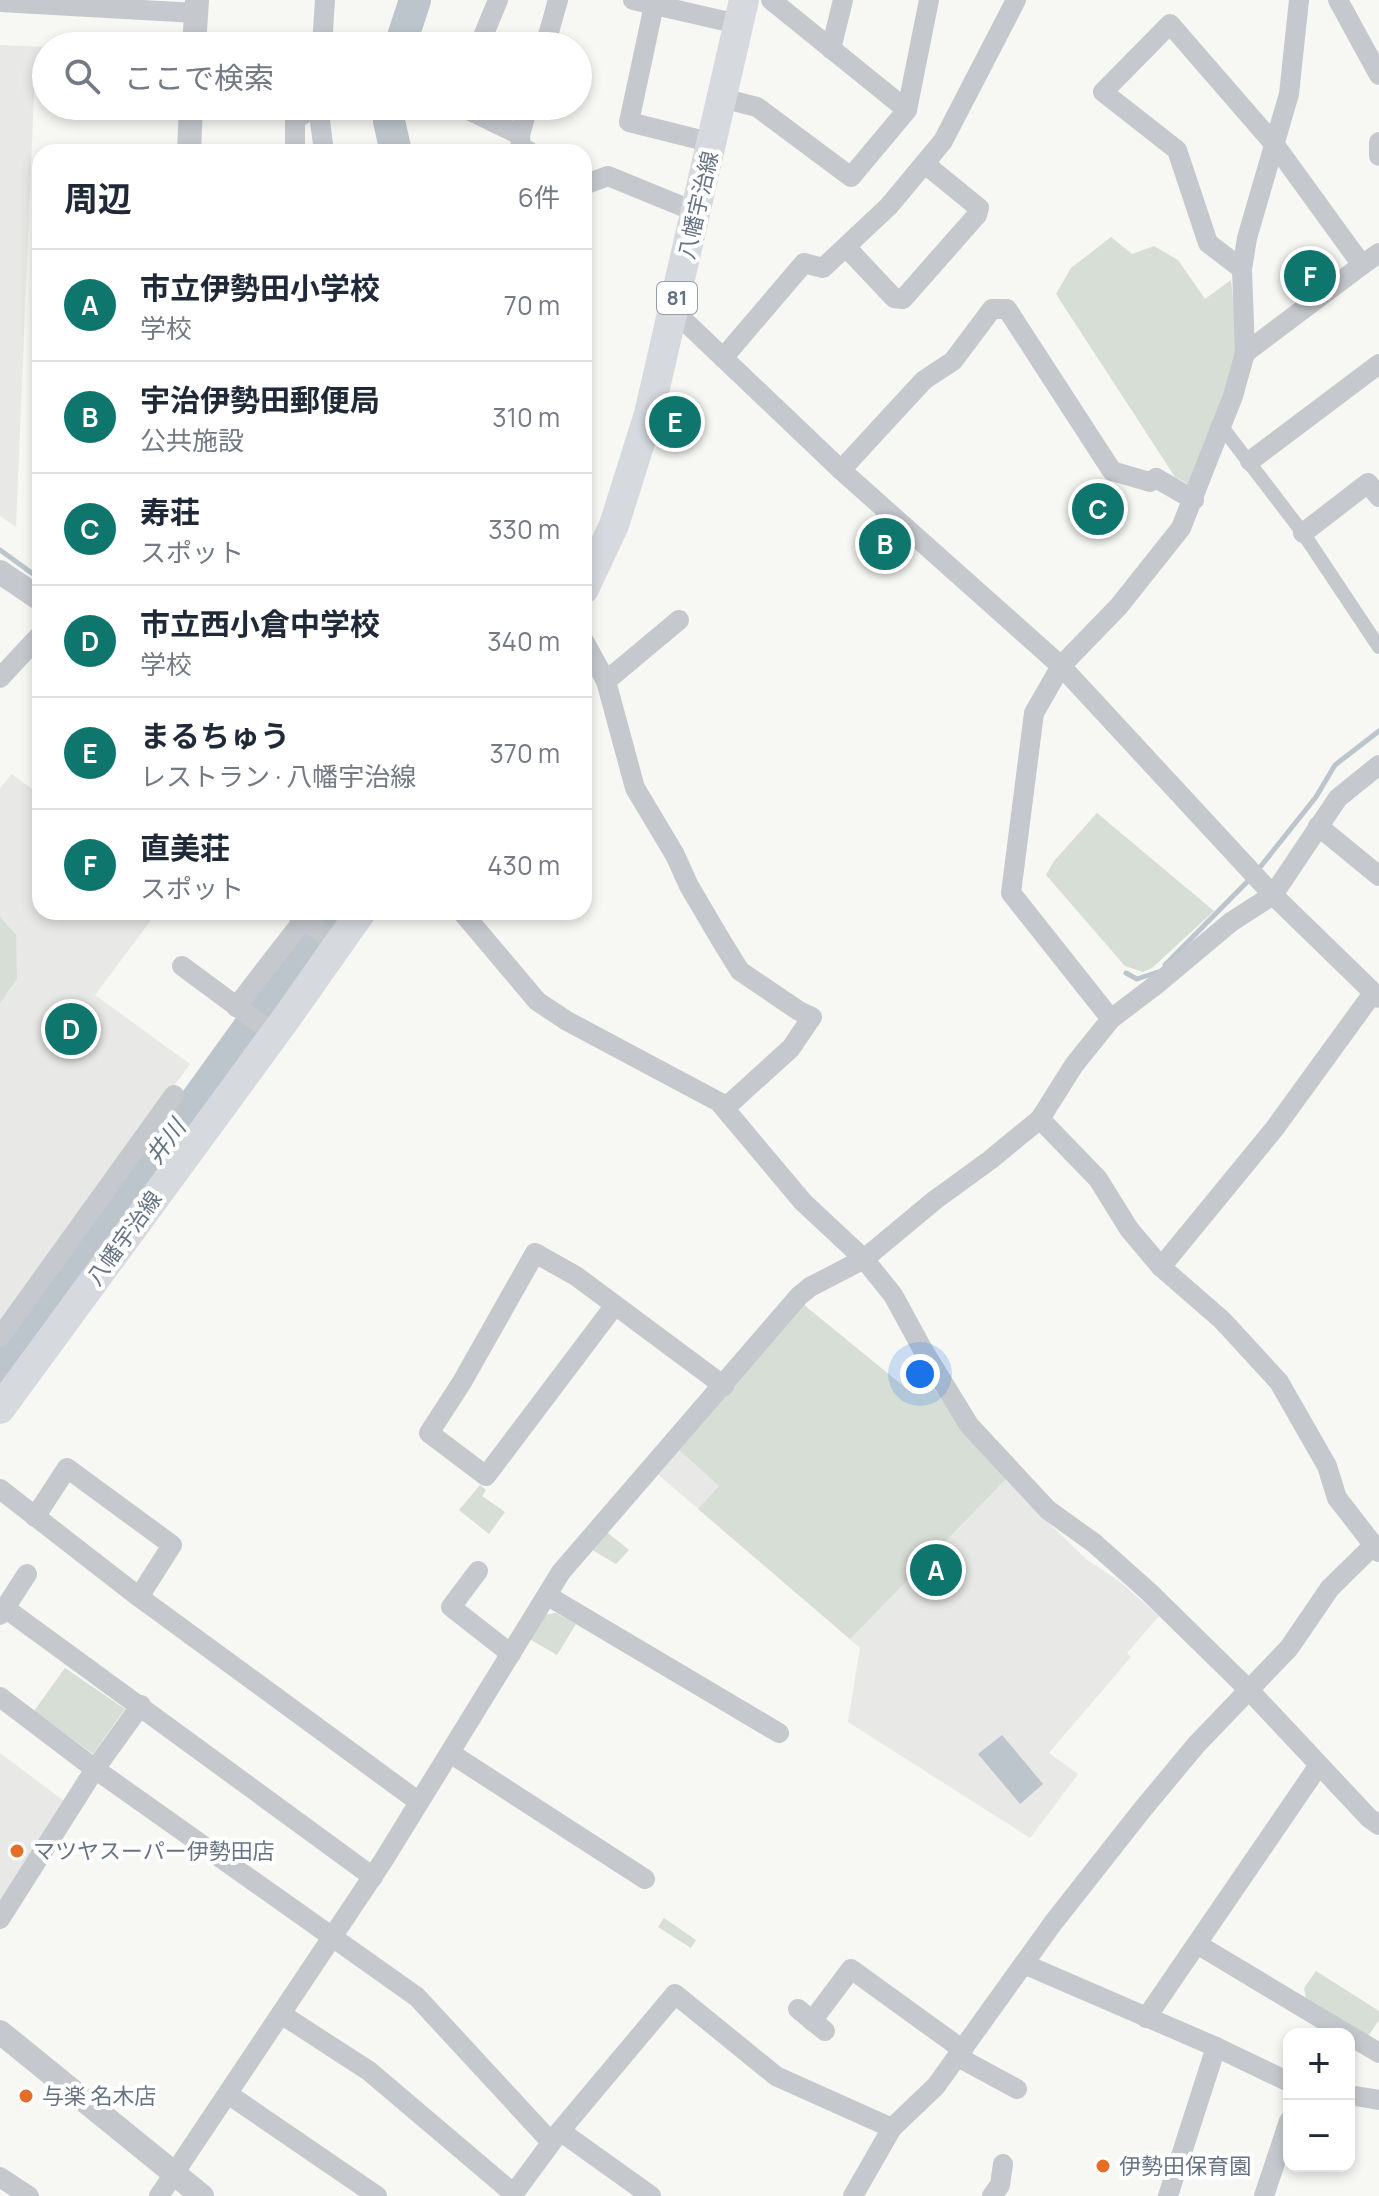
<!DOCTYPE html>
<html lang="ja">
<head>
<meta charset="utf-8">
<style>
  :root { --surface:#fff; --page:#f6f6f7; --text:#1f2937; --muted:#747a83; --line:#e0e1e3; --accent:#0f766e }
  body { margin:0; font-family:Manrope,"Noto Sans JP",sans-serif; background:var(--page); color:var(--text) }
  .controls { position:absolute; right:24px; bottom:24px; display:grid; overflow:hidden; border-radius:16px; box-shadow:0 4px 12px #0003 }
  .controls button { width:72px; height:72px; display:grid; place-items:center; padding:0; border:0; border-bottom:2px solid var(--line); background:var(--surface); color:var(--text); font:40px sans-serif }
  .you { position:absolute; left:920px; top:1374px; width:28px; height:28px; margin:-20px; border:6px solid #fff; border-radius:50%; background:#1a73e8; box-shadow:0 0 0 12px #1a73e833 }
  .badge { display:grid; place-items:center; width:52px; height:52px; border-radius:50%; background:var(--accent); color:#fff; font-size:26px; font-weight:700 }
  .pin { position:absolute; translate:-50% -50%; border:4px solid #fff; box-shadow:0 2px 8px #0006 }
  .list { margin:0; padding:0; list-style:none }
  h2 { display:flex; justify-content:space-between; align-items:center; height:104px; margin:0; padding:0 32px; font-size:34px }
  h2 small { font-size:26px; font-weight:400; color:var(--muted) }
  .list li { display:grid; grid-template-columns:52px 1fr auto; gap:24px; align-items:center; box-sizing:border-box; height:112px; padding:0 32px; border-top:2px solid var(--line) }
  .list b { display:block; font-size:30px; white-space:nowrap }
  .list p { margin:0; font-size:26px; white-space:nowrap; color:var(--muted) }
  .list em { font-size:26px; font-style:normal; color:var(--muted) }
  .icon { flex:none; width:44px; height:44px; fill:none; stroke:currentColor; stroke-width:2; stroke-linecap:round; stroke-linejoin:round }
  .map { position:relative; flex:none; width:1379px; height:2196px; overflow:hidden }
  .search { position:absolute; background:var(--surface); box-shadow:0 4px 12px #0003; left:32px; top:32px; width:560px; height:88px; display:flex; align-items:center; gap:20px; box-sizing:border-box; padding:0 28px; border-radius:44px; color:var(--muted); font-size:30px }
  .panel { position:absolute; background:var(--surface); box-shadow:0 4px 12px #0003; left:32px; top:144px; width:560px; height:776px; border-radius:24px }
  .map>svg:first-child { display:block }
</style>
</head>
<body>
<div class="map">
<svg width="1379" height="2196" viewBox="0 0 1379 2196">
  <rect width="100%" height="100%" fill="#f7f7f4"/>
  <g fill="#e8e8e7">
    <path d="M0,45L46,47V70H35L16,527L0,516Z"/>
    <path d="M12,774L40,795V912H157L95,995L190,1064L0,1319V788Z"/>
    <path d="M804,1305L913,1394L931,1384L961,1429L1022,1497L1086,1559L1119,1581L1159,1616L1127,1653L1131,1657L1049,1753L1078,1774L1030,1838L848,1722L860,1648L654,1471Z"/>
    <path d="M0,1753L68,1804L0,1906Z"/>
  </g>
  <g fill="#d7ded5">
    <path d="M1111,237L1132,254L1154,246L1178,260L1205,299L1231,280L1239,356L1188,484L1175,477L1056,294L1071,268Z"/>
    <path d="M1097,813L1214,911L1152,968L1143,972L1125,966L1046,875L1054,861Z"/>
    <path d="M0,917L16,935L17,979L0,1003Z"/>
    <path d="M804,1305L913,1394L931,1384L961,1429L1006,1479L850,1639L698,1509L719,1486L676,1447Z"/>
    <path d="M480,1485L486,1490L482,1496L505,1512L489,1534L459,1510Z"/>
    <path d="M603,1529L629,1550L616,1564L589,1548Z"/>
    <path d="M556,1613L576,1624L557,1655L528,1638L543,1615Z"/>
    <path d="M65,1668L125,1709L93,1754L34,1711Z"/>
    <path d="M664,1918L696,1940L691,1948L658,1927Z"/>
    <path d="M1316,1971L1379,2011V2020L1368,2036L1306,1999L1304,1988Z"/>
  </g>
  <path fill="#bcc5cb" d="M1002,1735L1043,1784L1020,1804L978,1754Z"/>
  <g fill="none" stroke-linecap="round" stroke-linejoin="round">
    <g stroke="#bcc5cb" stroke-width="5">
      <path d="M0,550L40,579"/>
      <path d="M1257,871L1316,797L1335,765L1379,731"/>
      <path d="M1165,965L1251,878"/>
      <path d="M1126,973L1137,979L1158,972"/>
    </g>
    <g stroke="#bcc5cb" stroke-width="32">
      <path d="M400,46L415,0"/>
      <path d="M390,106L389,121L396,152"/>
      <path d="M0,1372L332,912"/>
    </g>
    <path stroke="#c5c8cc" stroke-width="14" d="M1222,427L1303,533L1379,647"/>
    <g stroke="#c5c8cc" stroke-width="20">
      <path d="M633,0L738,24"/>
      <path d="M771,0L907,110"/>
      <path d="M1338,0L1379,75"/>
      <path d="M0,2L196,13"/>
      <path d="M654,5L629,122L713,143"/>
      <path d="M322,46L325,0"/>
      <path d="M479,46L498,0"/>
      <path d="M545,46L558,0"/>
      <path d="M831,49L843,0"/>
      <path d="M722,98L757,107L851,177L907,110L929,0"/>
      <path d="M460,106L520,135"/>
      <path d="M528,106L520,135L521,147L530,152"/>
      <path d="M1379,142V156"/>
      <path d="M295,152V119L318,106L324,152"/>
      <path d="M584,180L589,183L608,176L696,212"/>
      <path d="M846,247L894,298L903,299L977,215L979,208L925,164"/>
      <path d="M1362,265L1379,253"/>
      <path d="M1242,269L1208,243L1177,150L1103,92L1170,24L1275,145L1362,265L1245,353"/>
      <path d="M674,311L841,470L1061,666L1273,895L1379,998"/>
      <path d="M723,358L804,263L823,268L889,206L943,141L1016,0"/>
      <path d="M1250,461L1379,364"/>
      <path d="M841,470L924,380L953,361L992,309H1007L1112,471L1150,482L1156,478L1194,500"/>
      <path d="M1303,533L1368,483L1379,497"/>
      <path d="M584,641L606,681L635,788L675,855L689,886L722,942L740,971L799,1011L812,1017L791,1048L725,1108"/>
      <path d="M0,678L40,635"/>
      <path d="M606,681L679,620"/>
      <path d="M1318,826L1379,876"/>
      <path d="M295,912L338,945"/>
      <path d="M462,912L537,1001L567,1021L719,1102L803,1202L864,1259L893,1295L923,1350L969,1425L1048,1510L1094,1543L1149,1592L1249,1690L1369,1818L1379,1825"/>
      <path d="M182,966L274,1034"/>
      <path d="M236,1007L304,919"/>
      <path d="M1111,1019L1011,893L1034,713L1061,666L1119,606L1181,528L1233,396L1245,353L1242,269L1247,238L1289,94L1299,0"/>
      <path d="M1040,1119L1098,1179L1129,1229L1161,1267L1222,1320L1279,1382L1327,1466L1337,1498L1379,1552"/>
      <path d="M1161,1267L1275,1128L1373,993"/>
      <path d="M615,1305L486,1476L429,1433L462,1382L535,1253L576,1276L724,1386"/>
      <path d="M0,1337L174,1095"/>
      <path d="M0,1489L139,1597L419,1802"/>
      <path d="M35,1517L67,1468L172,1545L139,1597"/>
      <path d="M478,1571L451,1607L511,1654"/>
      <path d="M548,1596L779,1733"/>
      <path d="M5,1608L27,1574"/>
      <path d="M0,1615L5,1608L373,1877"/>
      <path d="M0,1697L95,1769L417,1997L551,2142"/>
      <path d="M450,1753L645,1879"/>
      <path d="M0,1919L95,1769L141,1705"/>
      <path d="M1197,1944L1347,2034"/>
      <path d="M1024,1964L1216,2047L1289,2082"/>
      <path d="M798,2009L825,2031"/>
      <path d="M281,2014L369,2071L514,2194"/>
      <path d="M1146,2018L1319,1765"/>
      <path d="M812,2021L851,1969L963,2050"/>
      <path d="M1349,2035L1379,2053"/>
      <path d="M958,2057L1017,2089"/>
      <path d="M228,2094L377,2196"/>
      <path d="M1349,2095L1379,2100"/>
      <path d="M560,2131L651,2196"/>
      <path d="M0,2177L29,2196"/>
      <path d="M159,2196L383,1861L561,1572L799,1296L810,1287L864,1259L935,1200L990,1160L1040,1119L1074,1065L1111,1019L1157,984L1231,922L1273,895L1338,798L1379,765"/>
      <path d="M512,2196L560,2131L675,1994L776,2076L892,2128"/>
      <path d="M853,2196L892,2128L936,2086L1053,1923L1142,1810L1196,1745L1289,1648L1330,1588L1374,1545"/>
      <path d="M992,2196L1000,2185L1003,2164"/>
      <path d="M1168,2196L1216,2047"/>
      <path d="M1264,2196L1289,2121"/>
    </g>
    <g stroke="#c5c8cc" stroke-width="24">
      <path d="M194,46L197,0"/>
      <path d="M189,152L191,106"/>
      <path d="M0,572L40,599"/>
      <path d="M0,2032L202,2196"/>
    </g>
    <g stroke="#d6dadf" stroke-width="30">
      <path d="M584,589L614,525L649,414L744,0"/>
      <path d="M0,1409L285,1020L361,912"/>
    </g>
  </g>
  <g fill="#e46d28" stroke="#fff" stroke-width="3">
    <circle cx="17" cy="1851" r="8"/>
    <circle cx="26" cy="2096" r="8"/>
    <circle cx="1103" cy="2166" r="8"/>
  </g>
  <g text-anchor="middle" stroke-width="8" stroke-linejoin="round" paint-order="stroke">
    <rect fill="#fff" stroke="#949daa" stroke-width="2" x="657" y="282" width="40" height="32" rx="6"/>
    <g font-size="20" font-weight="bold" fill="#667385">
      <text x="677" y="305">81</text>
    </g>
    <g font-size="22" fill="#667385" stroke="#fff">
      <text transform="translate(698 205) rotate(-77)" y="8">八幡宇治線</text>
      <text transform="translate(124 1238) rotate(-54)" y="8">八幡宇治線</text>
    </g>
    <g font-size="22" fill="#667385" stroke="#fff" text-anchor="start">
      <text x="33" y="1859">マツヤスーパー伊勢田店</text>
      <text x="42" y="2104">与楽 名木店</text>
      <text x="1119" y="2174">伊勢田保育園</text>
    </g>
    <g font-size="24" font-style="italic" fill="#627481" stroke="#fff">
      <text transform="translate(166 1142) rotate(-54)" y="8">井川</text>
    </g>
  </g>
</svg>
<div class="controls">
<button>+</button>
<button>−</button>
</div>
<div class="you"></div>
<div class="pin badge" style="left:936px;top:1570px">A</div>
<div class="pin badge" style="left:885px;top:544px">B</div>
<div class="pin badge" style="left:1098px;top:509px">C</div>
<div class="pin badge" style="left:71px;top:1029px">D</div>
<div class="pin badge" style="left:675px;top:422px">E</div>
<div class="pin badge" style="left:1310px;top:276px">F</div>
<div class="search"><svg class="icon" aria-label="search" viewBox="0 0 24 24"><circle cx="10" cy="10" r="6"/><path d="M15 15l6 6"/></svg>ここで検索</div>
<section class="panel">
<h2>周辺<small>6件</small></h2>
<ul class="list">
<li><span class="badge">A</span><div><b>市立伊勢田小学校</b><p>学校</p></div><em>70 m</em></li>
<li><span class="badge">B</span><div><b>宇治伊勢田郵便局</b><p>公共施設</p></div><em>310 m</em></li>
<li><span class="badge">C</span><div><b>寿荘</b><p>スポット</p></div><em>330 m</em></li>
<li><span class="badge">D</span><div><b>市立西小倉中学校</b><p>学校</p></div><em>340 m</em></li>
<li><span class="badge">E</span><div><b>まるちゅう</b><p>レストラン · 八幡宇治線</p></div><em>370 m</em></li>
<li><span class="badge">F</span><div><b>直美荘</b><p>スポット</p></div><em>430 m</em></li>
</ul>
</section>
</div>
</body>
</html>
